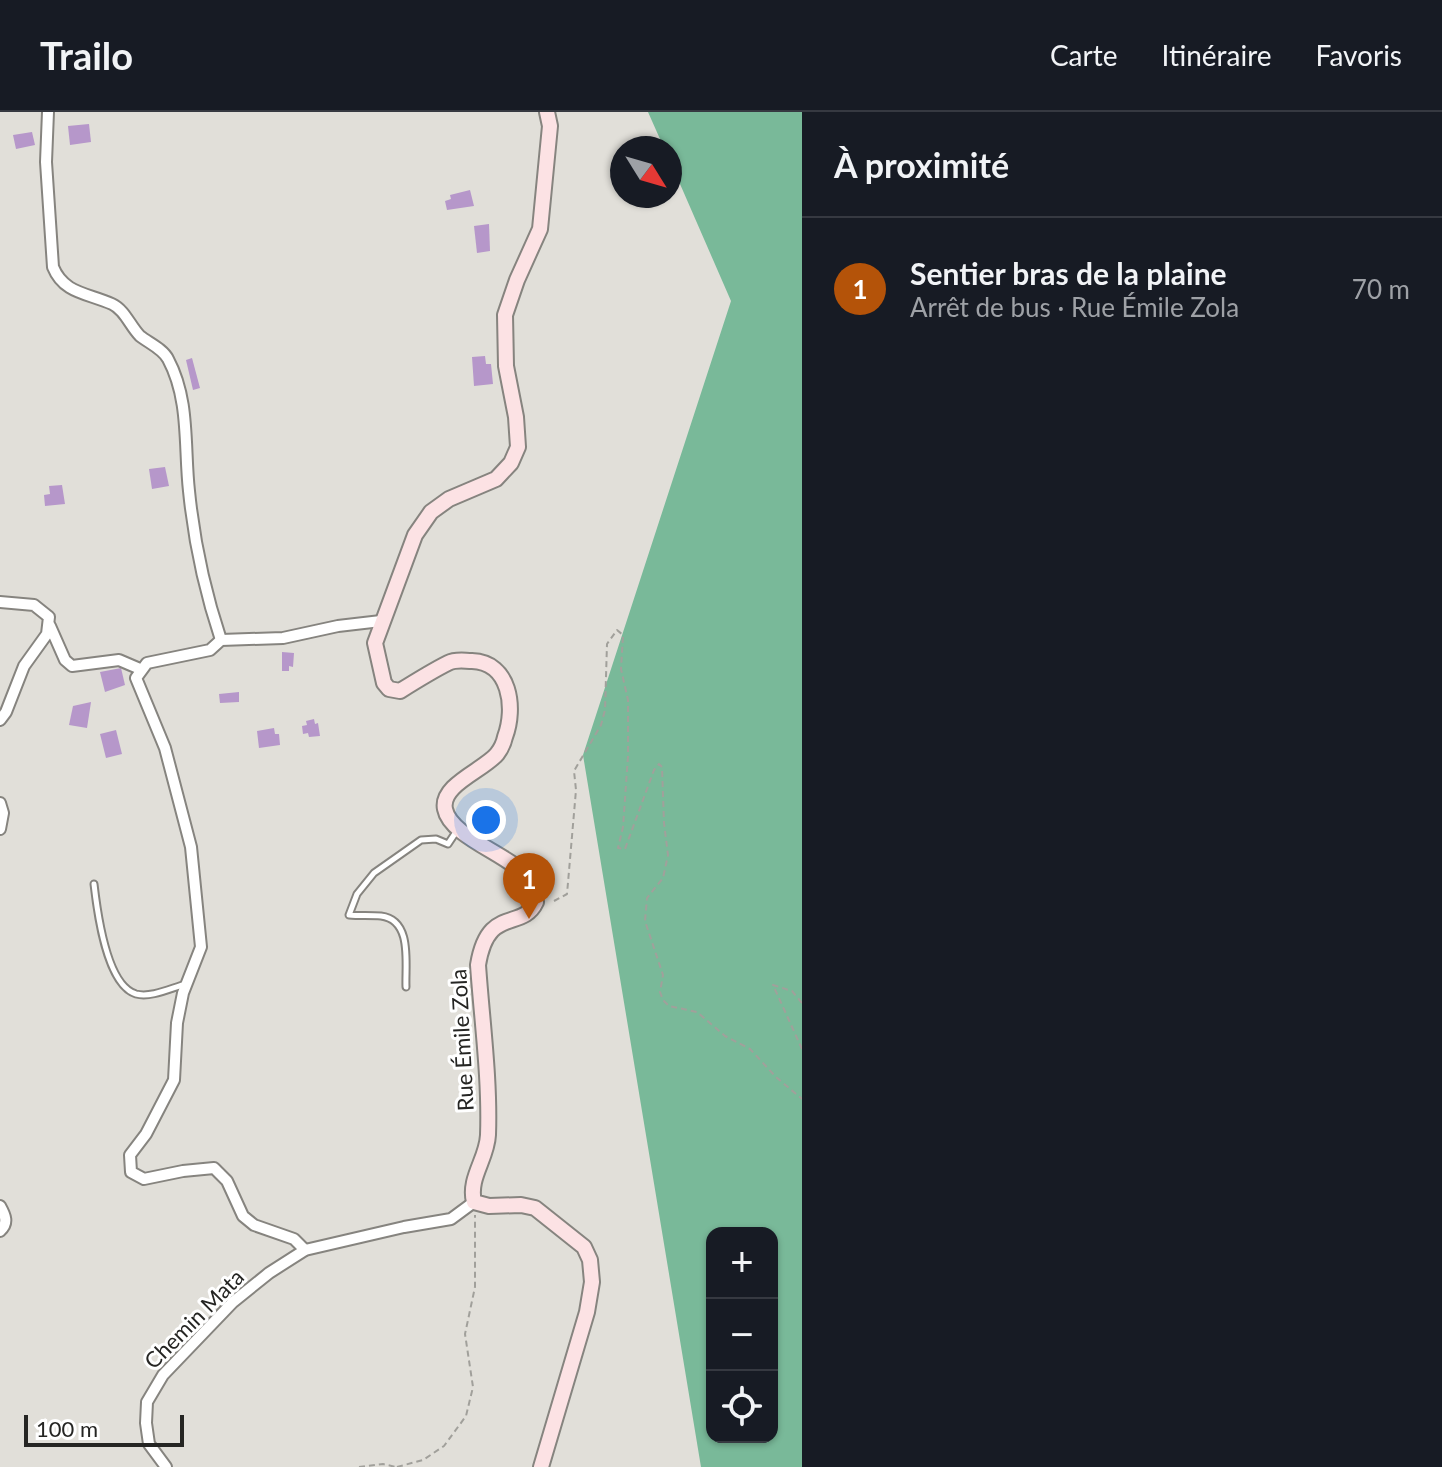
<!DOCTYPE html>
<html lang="fr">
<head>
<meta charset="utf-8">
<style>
  :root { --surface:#171b24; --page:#242831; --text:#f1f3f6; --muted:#9ea1a6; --line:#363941; --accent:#b45309 }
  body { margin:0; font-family:Lato,sans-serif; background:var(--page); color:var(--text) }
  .controls { position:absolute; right:24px; bottom:24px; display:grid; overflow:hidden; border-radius:16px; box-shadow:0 2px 6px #0004 }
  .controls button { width:72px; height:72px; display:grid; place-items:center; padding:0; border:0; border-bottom:2px solid var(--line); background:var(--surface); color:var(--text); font:40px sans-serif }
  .compass { position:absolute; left:610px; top:24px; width:72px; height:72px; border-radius:50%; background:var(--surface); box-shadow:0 2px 6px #0004; rotate:127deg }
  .scale { position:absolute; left:24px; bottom:20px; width:160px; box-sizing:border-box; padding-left:8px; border:4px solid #252523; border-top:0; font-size:22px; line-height:28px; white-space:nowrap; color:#252523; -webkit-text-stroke:6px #fff; paint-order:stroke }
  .you { position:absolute; left:486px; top:708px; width:28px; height:28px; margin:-20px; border:6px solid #fff; border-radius:50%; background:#1a73e8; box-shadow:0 0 0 12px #1a73e833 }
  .badge { display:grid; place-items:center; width:52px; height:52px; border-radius:50%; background:var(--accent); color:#fff; font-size:26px; font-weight:700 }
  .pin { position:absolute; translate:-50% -66px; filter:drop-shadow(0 2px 4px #0008) }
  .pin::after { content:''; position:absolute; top:42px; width:28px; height:24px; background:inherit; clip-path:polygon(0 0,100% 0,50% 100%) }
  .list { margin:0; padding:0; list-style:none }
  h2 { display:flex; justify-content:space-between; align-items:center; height:104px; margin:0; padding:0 32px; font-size:34px }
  h2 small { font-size:26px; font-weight:400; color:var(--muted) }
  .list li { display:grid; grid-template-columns:52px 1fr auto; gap:24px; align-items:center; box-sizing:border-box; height:144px; padding:0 32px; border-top:2px solid var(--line) }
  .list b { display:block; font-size:30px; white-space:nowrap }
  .list p { margin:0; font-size:26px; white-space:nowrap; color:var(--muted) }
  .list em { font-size:26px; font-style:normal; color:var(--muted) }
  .icon { flex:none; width:44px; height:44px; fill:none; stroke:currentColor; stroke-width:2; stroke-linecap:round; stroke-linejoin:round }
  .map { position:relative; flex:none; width:802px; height:1355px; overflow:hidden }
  header { display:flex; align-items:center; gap:48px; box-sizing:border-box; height:112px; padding:0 40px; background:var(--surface); border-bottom:2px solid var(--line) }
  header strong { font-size:38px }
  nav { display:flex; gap:44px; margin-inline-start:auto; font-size:28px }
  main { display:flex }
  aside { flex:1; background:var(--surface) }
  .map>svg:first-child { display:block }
</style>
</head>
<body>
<header>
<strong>Trailo</strong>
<nav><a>Carte</a><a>Itinéraire</a><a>Favoris</a></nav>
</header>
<main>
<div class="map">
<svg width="802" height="1355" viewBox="0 0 802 1355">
  <rect width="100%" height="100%" fill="#e1dfd9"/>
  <path fill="#79b999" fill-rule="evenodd" d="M648,0H802V1355H701L583,643L731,189L670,49V36H664ZM712,1121H772V1325H712Z"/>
  <g fill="#b697ca">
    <path d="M89,12L91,30L70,33L68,14Z"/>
    <path d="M32,20L35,33L16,37L13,23Z"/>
    <path d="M470,78L474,94L447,98L445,89L451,87L450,83Z"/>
    <path d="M489,112L490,139L477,141L474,114Z"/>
    <path d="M485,244L486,252H491L493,272L474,274L472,245Z"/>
    <path d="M192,246L200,276L193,278L186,248Z"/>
    <path d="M165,355L169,374L152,377L149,357Z"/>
    <path d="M62,373L65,392L45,394L44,383L50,382L49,374Z"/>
    <path d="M282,540L294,541L293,555L289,554V559H282Z"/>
    <path d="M121,556L125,573L105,580L100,560Z"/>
    <path d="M239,580V590L220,591L219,582Z"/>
    <path d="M91,590L87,616L69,613L73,594Z"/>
    <path d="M314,607L315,612L318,611L320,624L309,625L308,621L303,622L302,614L307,613L306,609Z"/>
    <path d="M274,616L275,622H279L280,633L259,636L257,619Z"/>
    <path d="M116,618L122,642L106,646L100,622Z"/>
  </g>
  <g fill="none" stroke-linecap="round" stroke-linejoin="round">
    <g stroke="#86847f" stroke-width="9">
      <g id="lane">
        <path d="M94,772C97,798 106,873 136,882C151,886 171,876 186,872"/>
        <path d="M406,875C405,852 413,808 381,804C371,803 359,804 349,803L357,782L374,761L421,728L436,727L448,732L458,717"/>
      </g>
    </g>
    <g stroke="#86847f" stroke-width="14">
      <g id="street">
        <path d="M48,0L46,50L53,155C64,182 88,181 112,192C125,198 130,214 140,224C149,231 163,237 168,247C190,288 184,334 189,379C194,429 205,480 221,528"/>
        <path d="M0,490L34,493L49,505L47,522L24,554L6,600L0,608"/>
        <path d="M50,514L65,548L72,554L119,548L140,557"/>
        <path d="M0,691L3,701L0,717"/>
        <path d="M0,1094C5,1103 9,1111 0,1119"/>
        <path d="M305,1138L294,1127L254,1113L243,1104L227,1069L214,1056L183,1059L144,1067L131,1060L130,1043L146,1022L174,968L177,911L183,881L201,835L191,735L165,636L136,566L147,551L210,538L221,528L283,526L338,514L381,509"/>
        <path d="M166,1355L149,1332L146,1311L147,1290L163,1263L233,1190L269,1161L305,1138L404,1115L451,1107L474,1090"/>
      </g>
    </g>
    <g stroke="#86847f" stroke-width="18">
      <path id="secondary" d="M541,1355L587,1200L592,1170L590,1148L584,1135L535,1096L521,1093L489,1094L474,1090C468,1066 487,1047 488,1023C490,967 482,910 478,853C488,792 522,820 536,790C534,781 531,770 524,762C507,742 450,724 445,697C440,673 484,658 497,642C500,638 504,630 505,625C516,596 510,550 472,549C464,549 456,547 448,551C432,559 416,569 400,579L389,577L384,571L375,531L415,423L431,400L449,387L496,367L511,351L518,335L516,305L506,254L505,203L517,168L540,117L550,14L547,0"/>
    </g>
    <g stroke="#a1a09b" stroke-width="2" stroke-dasharray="6 4" stroke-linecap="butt">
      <path d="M554,789L567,782L576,678L574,659L601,613L605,598L607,532L617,518L623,523L621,557L628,588V644L623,715L618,736L625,737L654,658L659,652L662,655L664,711L668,743L663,766L647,786L645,809L663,863L660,880L663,888L669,894L697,900L725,924L750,937L776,965L802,987"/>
      <path d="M802,891L792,879L773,873L802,937"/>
      <path d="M359,1355L383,1352L396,1355"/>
      <path d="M397,1355L423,1348L444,1334L466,1304L473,1275L465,1222L475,1175V1103"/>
    </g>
    <use href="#lane" stroke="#fff" stroke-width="5"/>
    <use href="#street" stroke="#fff" stroke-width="10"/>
    <use href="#secondary" stroke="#fce2e4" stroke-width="14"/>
  </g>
  <g text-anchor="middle" stroke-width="6" stroke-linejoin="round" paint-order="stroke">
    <g font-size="22" fill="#252523" stroke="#fff">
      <text transform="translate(462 928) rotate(-93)" y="8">Rue Émile Zola</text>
      <text transform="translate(194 1207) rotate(-45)" y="8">Chemin Mata</text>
    </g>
  </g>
</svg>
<div class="controls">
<button>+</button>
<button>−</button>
<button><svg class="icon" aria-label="locate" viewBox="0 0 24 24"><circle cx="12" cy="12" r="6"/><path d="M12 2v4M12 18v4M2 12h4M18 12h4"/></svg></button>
</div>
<svg class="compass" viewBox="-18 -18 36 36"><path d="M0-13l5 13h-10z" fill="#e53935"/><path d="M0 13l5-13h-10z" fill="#9ea1a6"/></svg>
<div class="scale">100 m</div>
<div class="you"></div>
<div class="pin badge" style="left:529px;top:807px">1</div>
</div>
<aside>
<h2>À proximité<small></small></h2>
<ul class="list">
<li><span class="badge">1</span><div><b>Sentier bras de la plaine</b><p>Arrêt de bus · Rue Émile Zola</p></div><em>70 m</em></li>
</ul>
</aside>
</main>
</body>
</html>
